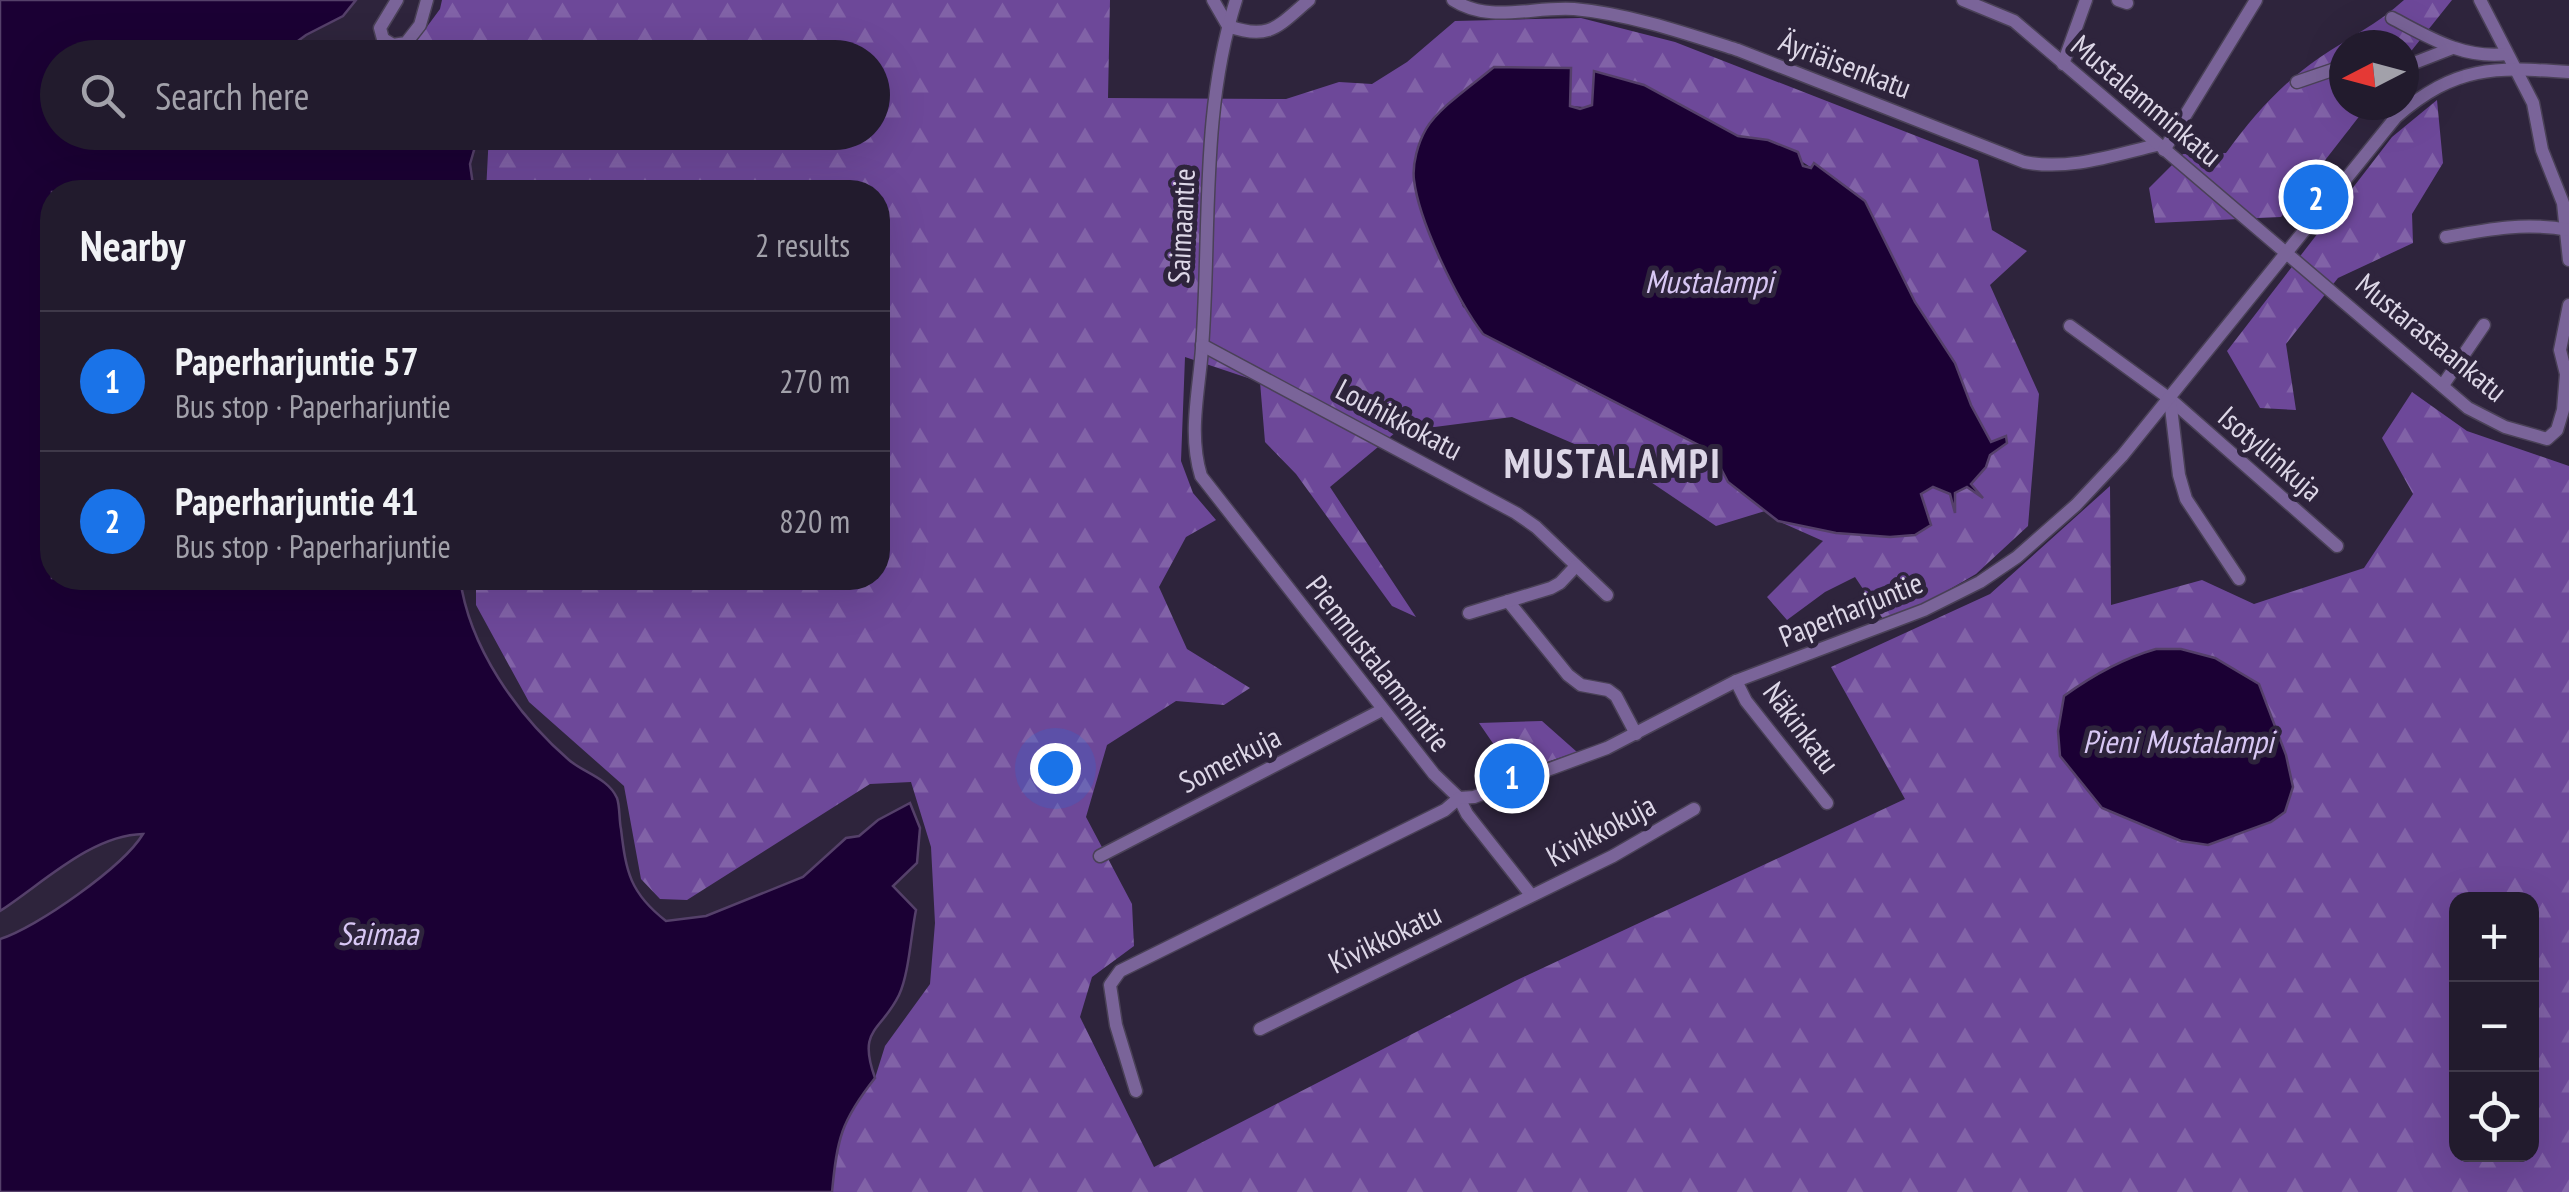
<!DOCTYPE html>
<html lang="en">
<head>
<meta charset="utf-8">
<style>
  :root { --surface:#221b2d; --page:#2e2839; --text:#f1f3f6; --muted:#a2a1aa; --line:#3f3949; --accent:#1a73e8 }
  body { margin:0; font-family:"PT Sans Narrow",sans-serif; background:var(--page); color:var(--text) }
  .controls { position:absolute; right:30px; bottom:30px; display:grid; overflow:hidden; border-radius:20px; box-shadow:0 10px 40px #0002 }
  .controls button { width:90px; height:90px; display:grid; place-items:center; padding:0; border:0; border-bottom:2px solid var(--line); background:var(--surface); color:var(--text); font:50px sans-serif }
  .compass { position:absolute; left:2329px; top:30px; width:90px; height:90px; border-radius:50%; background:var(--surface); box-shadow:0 10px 40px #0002; rotate:264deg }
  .you { position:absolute; left:1055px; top:768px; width:35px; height:35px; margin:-25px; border:8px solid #fff; border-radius:50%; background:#1a73e8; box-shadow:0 0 0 15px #1a73e833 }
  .badge { display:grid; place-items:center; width:65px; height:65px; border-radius:50%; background:var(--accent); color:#fff; font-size:32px; font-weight:700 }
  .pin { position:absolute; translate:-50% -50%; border:5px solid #fff; box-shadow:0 2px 10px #0006 }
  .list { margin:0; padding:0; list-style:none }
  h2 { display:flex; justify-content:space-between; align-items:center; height:130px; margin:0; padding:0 40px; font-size:42px }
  h2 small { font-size:32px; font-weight:400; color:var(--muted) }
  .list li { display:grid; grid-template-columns:65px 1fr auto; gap:30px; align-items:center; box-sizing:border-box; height:140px; padding:0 40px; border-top:2px solid var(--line) }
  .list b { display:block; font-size:38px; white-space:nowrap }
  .list p { margin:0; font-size:32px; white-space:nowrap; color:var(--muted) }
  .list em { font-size:32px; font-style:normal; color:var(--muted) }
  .icon { flex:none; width:55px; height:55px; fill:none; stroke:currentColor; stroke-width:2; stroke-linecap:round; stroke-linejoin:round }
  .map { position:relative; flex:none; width:2569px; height:1192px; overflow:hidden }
  .search { position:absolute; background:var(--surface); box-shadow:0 10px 40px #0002; left:40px; top:40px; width:850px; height:110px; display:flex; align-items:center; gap:25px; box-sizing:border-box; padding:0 35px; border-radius:55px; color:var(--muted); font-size:38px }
  .panel { position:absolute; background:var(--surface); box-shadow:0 10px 40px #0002; left:40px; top:180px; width:850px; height:410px; border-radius:40px }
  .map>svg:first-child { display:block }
</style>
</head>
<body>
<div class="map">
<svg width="2569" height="1192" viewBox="0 0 2569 1192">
  <defs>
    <pattern id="forest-firs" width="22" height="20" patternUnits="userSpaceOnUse" patternTransform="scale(2.5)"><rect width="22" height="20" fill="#6d4899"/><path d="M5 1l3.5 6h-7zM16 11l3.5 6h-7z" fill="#8162a7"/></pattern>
  </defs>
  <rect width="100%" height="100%" fill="#2e243c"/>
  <g fill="url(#forest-firs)" fill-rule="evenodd">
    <path d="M442,0H1110L1108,98L1286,99L1339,82L1372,84L1407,62L1455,21L1581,18L1675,42L1978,160L1992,230L2027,251L1990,285L2039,394L2028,526L1976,574L1931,600L1883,619L1855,577L1825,592L1787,620L1767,597L1823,541L1778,521L1836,533L1933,486L1950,494L1954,506V494L1967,487L1978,493L1971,485L1986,467L1989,455L2007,443L2005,437L1992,443L1971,405L1955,363L1915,302L1864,201L1814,164L1812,168L1768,140L1738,136L1696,115L1570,106L1429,227L1463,307L1580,385L1712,452L1728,482L1765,511L1716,526L1630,468L1512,417L1396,432L1330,487L1416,617L1392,606L1296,474L1265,442L1260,382L1185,357L1181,461L1193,493L1216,520L1186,537L1159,587L1187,649L1250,688L1224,705L1176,701L1107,745L1086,817L1132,904L1134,946L1092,977L1080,1017L1154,1167L1515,981L1905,799L1831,667L1990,594L2110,486L2111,605L2202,580L2254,604L2364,568L2413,494L2382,438L2412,392L2467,431L2569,466V1192H832L836,1145L850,1109L875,1078L885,1046L930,984L935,923L931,847L911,782L870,784L687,900L660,899L641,879L624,786L529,702L476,605V578H878V192H486L489,133L872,132V58H404L440,9ZM2156,649L2286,755L2293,787L2285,812L2271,822L2207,845L2181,841L2102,808L2064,697C2093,675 2121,659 2156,649ZM2456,900H2532V1154H2456Z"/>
    <path d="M2404,0H2452L2404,60V45H2344V105H2368L2281,217L2155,223L2149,188L2183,154L2226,153C2253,116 2281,84 2319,58C2348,38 2378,24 2404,0Z"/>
    <path d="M2437,100L2443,163L2412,214L2413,243L2338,278L2286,344L2296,410L2260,408L2227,351L2392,137Z"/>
    <path d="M1542,721L1577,752L1496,779L1488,765L1503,758L1479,723Z"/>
  </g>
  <g fill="#1b0034" stroke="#55406a" stroke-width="2.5">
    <path d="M0,0H356L343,16L306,35L276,57L58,58V132L479,133L470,164L474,192H52V578H460C469,647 517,715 569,760C584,773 608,778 617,798C620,806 619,820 621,829C626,872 630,893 666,921L706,916L803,877L846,838L859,836L878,820L910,803L920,828L917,863L893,886L916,910C911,934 909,974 899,995C881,1032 857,1028 875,1078C841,1121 837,1139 832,1192H0V939C36,928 123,867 143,834C91,835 42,884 0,911Z"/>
    <path d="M1494,67L1571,68L1570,106L1580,109L1592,105L1594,71L1644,85L1738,136L1768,140L1798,152L1803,166L1811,168L1814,163L1865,201L1915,302L1955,363L1971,405L1991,442L2006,436L2007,443L1990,455L1986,467L1971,484L1983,498L1967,487L1955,493V513L1950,494L1933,487L1921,494L1931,525L1915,535L1890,537L1836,533L1778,521L1728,482L1712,452L1483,334C1457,300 1419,222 1414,180C1412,164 1418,143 1426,129C1438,108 1475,83 1494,67Z"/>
    <path d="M2156,649H2181L2215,658L2259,684L2286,755L2293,787L2285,812L2271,822L2208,845L2181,841L2102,808L2060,756L2058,731L2064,696C2093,675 2121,659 2156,649Z"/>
  </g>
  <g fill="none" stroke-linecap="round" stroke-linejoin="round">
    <g stroke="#4a4157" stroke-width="15">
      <g id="minor">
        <path d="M397,0L380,28L383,39L393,45L406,43L420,25L427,0"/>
        <path d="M1213,0L1228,26C1270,41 1278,26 1309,0"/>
        <path d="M1236,0C1200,113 1211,232 1202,348C1199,392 1188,433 1201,476L1434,774L1459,798L1467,814L1531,895"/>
        <path d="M1453,0C1490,24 1533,6 1574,9C1629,14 1685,33 1738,50L2024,162C2069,171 2114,155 2157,145"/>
        <path d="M1963,0L2014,21L2468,408L2505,427L2547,439L2557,430L2563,410L2566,374L2560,350L2569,305"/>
        <path d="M2118,0L2127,3"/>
        <path d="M2480,0L2533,103L2542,150L2563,203L2569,260"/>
        <path d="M2392,18C2430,38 2463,59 2507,54"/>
        <path d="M2404,63H2414L2450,49"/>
        <path d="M2063,64L2086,0"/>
        <path d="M2297,82L2344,66"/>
        <path d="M2164,150L2256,0"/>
        <path d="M2446,237C2489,229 2525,222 2569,230"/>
        <path d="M2070,326L2170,399L2337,546"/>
        <path d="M1202,345L1516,513L1536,527L1607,595"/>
        <path d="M2443,385L2484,325"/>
        <path d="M2170,399L2179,475L2186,499L2239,579"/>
        <path d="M1508,601L1568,675L1581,685L1608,690L1616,696L1636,734"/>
        <path d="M1469,613L1551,588L1560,583L1576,566"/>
        <path d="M1736,681L1746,701L1827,803"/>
        <path d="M1100,856L1382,710"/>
        <path d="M1260,1029L1613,856L1694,809"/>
        <path d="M1136,1091L1116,1025L1110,985L1120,971L1445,810L1459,798L1474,797L1607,748L1736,681L1924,610L1980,582L2017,557L2076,505L2122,456L2396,117C2456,65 2494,67 2569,72"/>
      </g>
    </g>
    <use href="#minor" stroke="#7a6499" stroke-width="12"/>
  </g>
  <g text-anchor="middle" stroke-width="10" stroke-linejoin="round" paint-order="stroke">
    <g font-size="30" fill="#ddd7e7" stroke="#2e243c">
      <text transform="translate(1845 65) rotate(21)" y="10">Äyriäisenkatu</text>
      <text transform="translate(2146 101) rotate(40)" y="10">Mustalamminkatu</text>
      <text transform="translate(1182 226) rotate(-87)" y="10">Saimaantie</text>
      <text transform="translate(2431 338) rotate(39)" y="10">Mustarastaankatu</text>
      <text transform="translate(1399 420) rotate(28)" y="10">Louhikkokatu</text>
      <text transform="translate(2270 454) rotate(41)" y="10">Isotyllinkuja</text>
      <text transform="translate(1851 610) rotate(-22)" y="10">Paperharjuntie</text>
      <text transform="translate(1378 664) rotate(52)" y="10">Pienmustalammintie</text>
      <text transform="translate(1801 728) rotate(53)" y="10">Näkinkatu</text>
      <text transform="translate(1230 760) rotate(-27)" y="10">Somerkuja</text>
      <text transform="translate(1601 831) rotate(-28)" y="10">Kivikkokuja</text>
      <text transform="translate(1385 939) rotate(-26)" y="10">Kivikkokatu</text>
    </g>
    <g font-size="32" font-style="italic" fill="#d8c7f4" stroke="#2e243c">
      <text x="1709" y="293">Mustalampi</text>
      <text x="2178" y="753">Pieni Mustalampi</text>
      <text x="378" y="945">Saimaa</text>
    </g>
    <g font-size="40" font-weight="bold" letter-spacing="2.5" fill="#ddd7e7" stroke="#2e243c">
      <text x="1613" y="478">MUSTALAMPI</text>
    </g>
  </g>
</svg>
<div class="controls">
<button>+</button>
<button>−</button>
<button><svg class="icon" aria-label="locate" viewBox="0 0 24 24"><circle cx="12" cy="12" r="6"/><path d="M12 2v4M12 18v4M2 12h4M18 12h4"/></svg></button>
</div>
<svg class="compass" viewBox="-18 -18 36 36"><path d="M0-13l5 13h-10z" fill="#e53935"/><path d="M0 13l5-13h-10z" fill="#a2a1aa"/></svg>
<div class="you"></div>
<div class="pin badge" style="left:1512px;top:776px">1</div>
<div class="pin badge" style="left:2316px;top:197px">2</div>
<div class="search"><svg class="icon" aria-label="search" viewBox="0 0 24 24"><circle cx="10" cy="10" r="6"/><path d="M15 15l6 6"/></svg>Search here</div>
<section class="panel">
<h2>Nearby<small>2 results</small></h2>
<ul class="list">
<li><span class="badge">1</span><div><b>Paperharjuntie 57</b><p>Bus stop · Paperharjuntie</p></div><em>270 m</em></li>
<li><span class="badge">2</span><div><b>Paperharjuntie 41</b><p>Bus stop · Paperharjuntie</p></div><em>820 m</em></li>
</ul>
</section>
</div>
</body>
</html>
